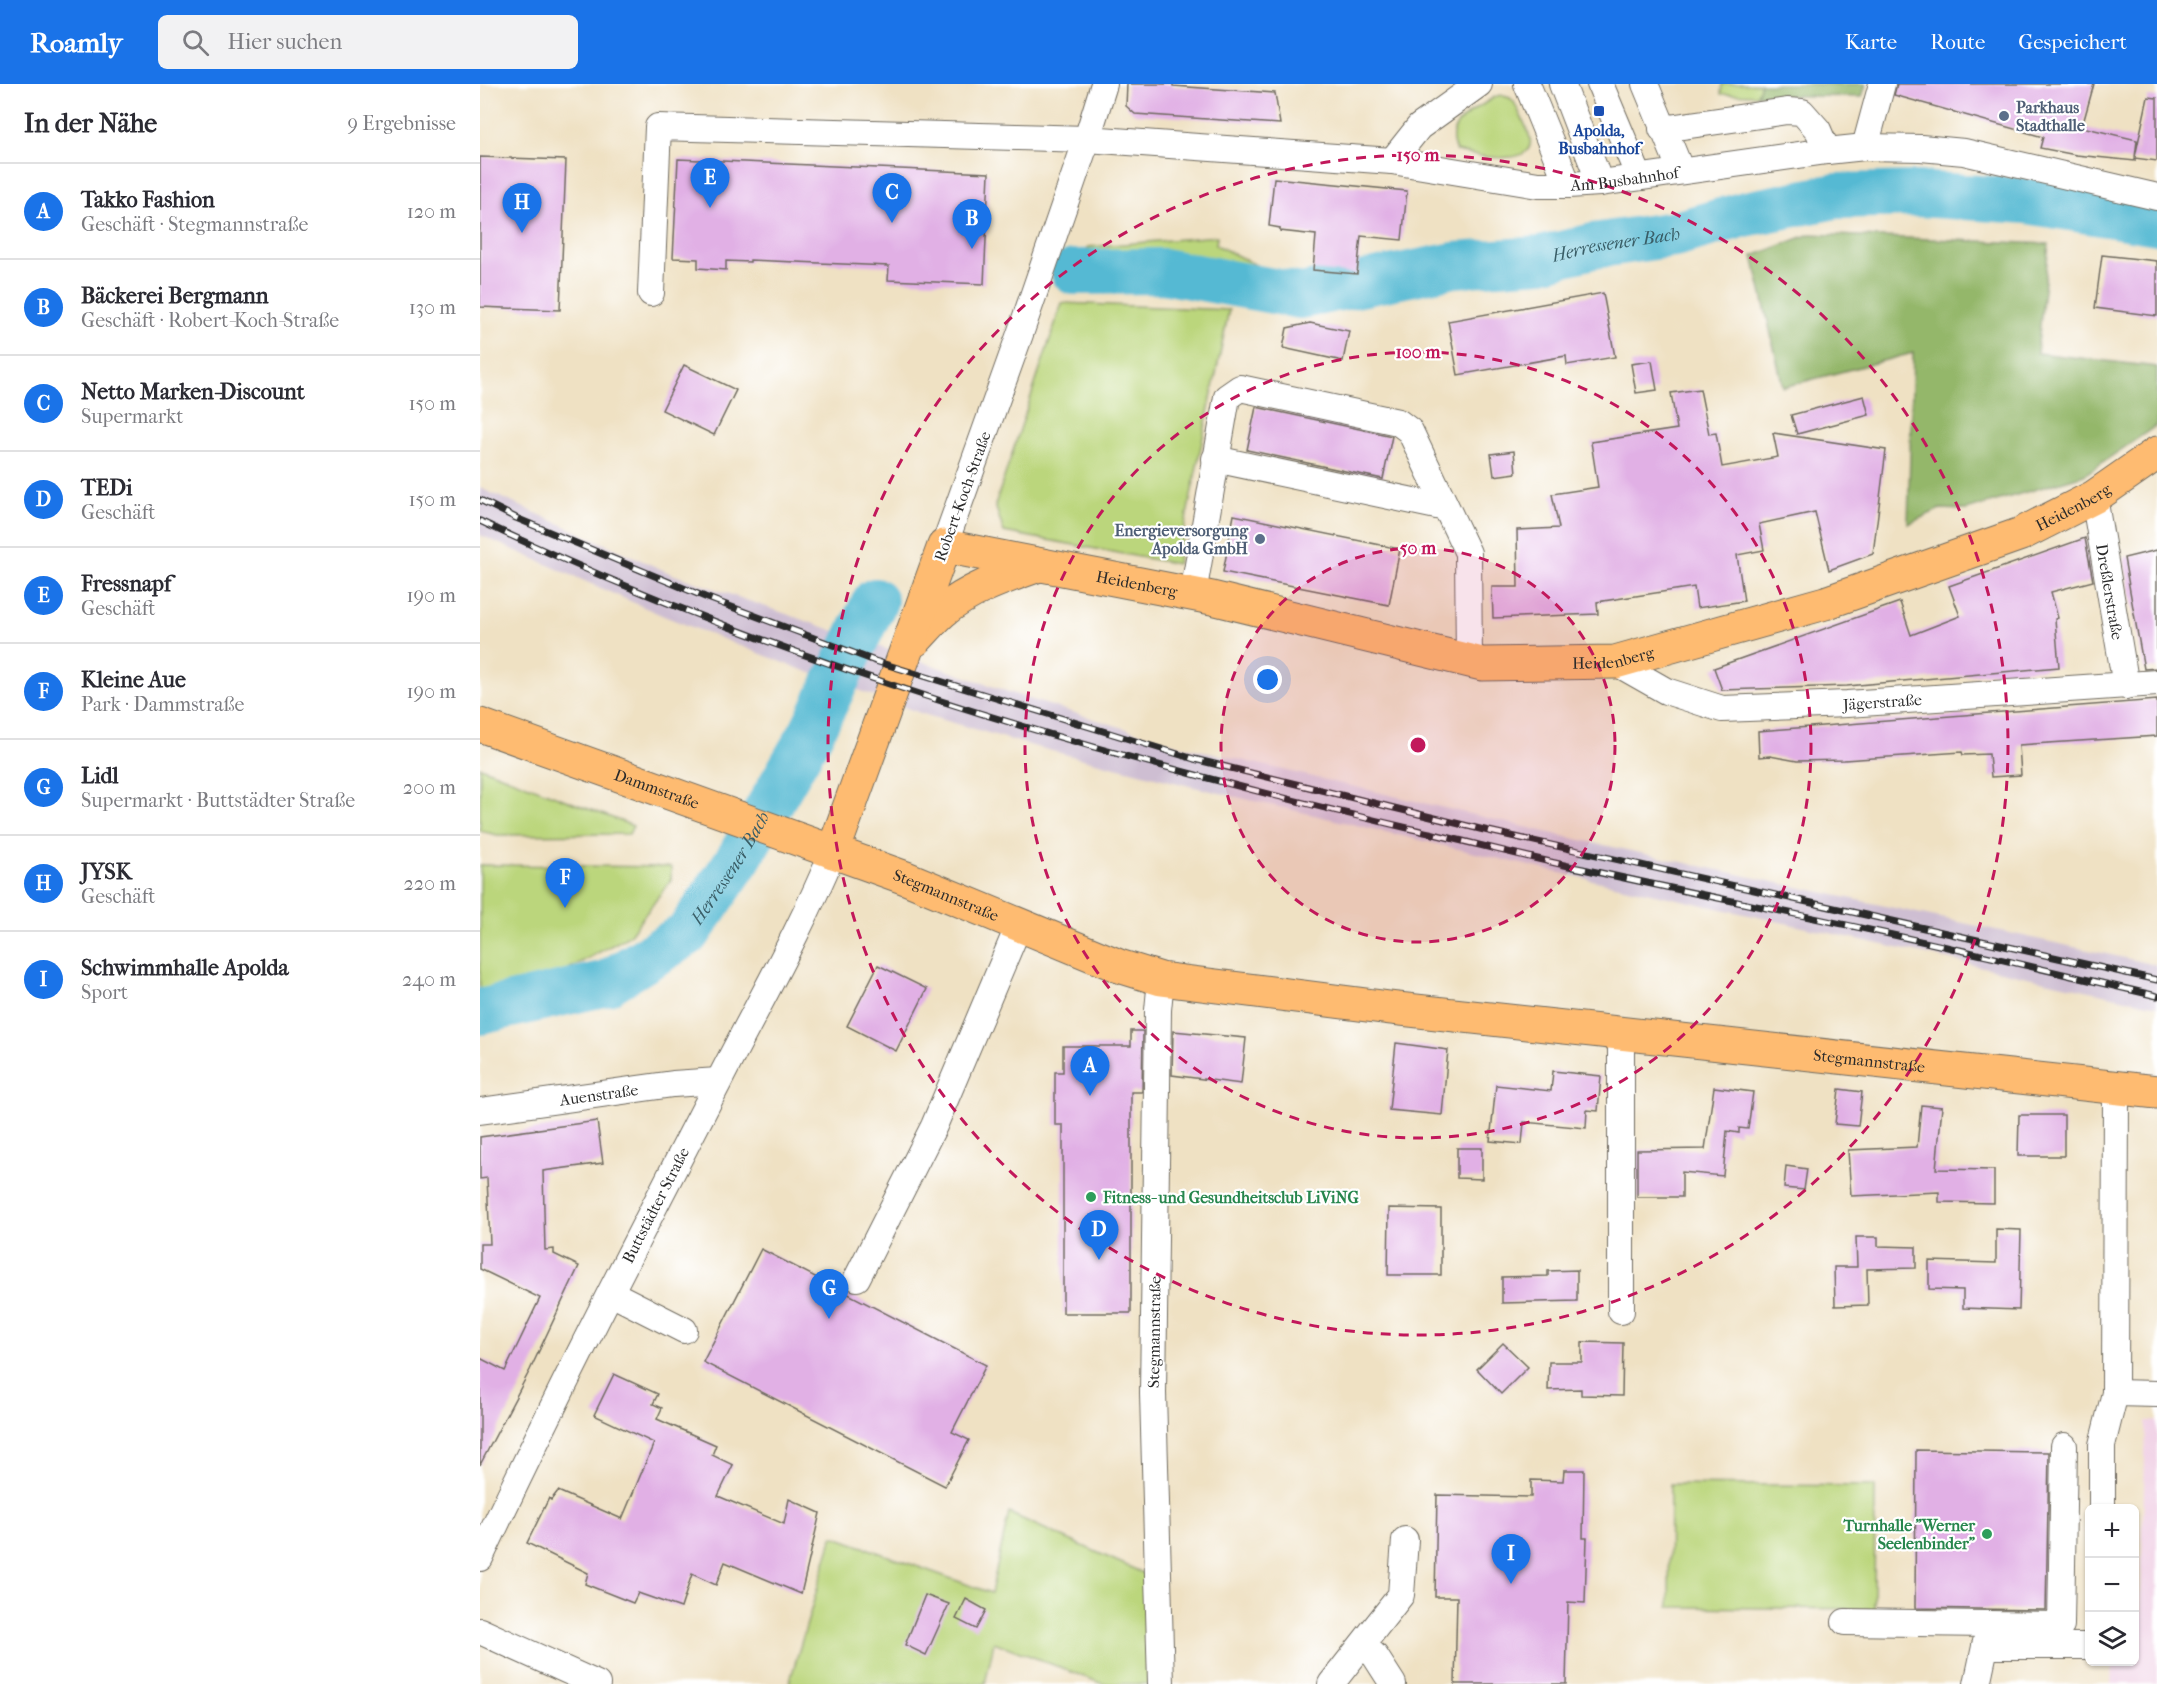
<!DOCTYPE html>
<html lang="de">
<head>
<meta charset="utf-8">
<style>
  :root { --surface:#fff; --page:#f2f2f3; --text:#2b2b33; --muted:#7c7c81; --line:#e1e1e2; --accent:#1a73e8 }
  body { margin:0; font-family:"IM FELL French Canon",serif; background:var(--page); color:var(--text) }
  .controls { position:absolute; right:18px; bottom:18px; display:grid; overflow:hidden; border-radius:9px; box-shadow:0 2px 4px #0004 }
  .controls button { width:54px; height:54px; display:grid; place-items:center; padding:0; border:0; border-bottom:2px solid var(--line); background:var(--surface); color:var(--text); font:30px sans-serif }
  .you { position:absolute; left:788px; top:596px; width:21px; height:21px; margin:-15px; border:4px solid #fff; border-radius:50%; background:#1a73e8; box-shadow:0 0 0 9px #1a73e833 }
  .badge { display:grid; place-items:center; width:39px; height:39px; border-radius:50%; background:var(--accent); color:#fff; font-size:20px; font-weight:700 }
  .pin { position:absolute; translate:-50% -50px; filter:drop-shadow(0 2px 3px #0008) }
  .pin::after { content:''; position:absolute; top:32px; width:21px; height:18px; background:inherit; clip-path:polygon(0 0,100% 0,50% 100%) }
  .list { margin:0; padding:0; list-style:none }
  h2 { display:flex; justify-content:space-between; align-items:center; height:78px; margin:0; padding:0 24px; font-size:26px }
  h2 small { font-size:20px; font-weight:400; color:var(--muted) }
  .list li { display:grid; grid-template-columns:39px 1fr auto; gap:18px; align-items:center; box-sizing:border-box; height:96px; padding:0 24px; border-top:2px solid var(--line) }
  .list b { display:block; font-size:22px; white-space:nowrap }
  .list p { margin:0; font-size:20px; white-space:nowrap; color:var(--muted) }
  .list em { font-size:20px; font-style:normal; color:var(--muted) }
  .icon { flex:none; width:33px; height:33px; fill:none; stroke:currentColor; stroke-width:2; stroke-linecap:round; stroke-linejoin:round }
  .map { position:relative; flex:none; width:1677px; height:1600px; overflow:hidden }
  header { display:flex; align-items:center; gap:36px; box-sizing:border-box; height:84px; padding:0 30px; background:var(--accent); color:#fff }
  header strong { font-size:28px }
  nav { display:flex; gap:33px; margin-inline-start:auto; font-size:21px }
  .search { width:420px; height:54px; background:var(--page); display:flex; align-items:center; gap:15px; box-sizing:border-box; padding:0 21px; border-radius:9px; color:var(--muted); font-size:22px }
  main { display:flex }
  aside { flex:1; background:var(--surface) }
  .map>svg:first-child { display:block }
</style>
</head>
<body>
<header>
<strong>Roamly</strong>
<div class="search"><svg class="icon" aria-label="search" viewBox="0 0 24 24"><circle cx="10" cy="10" r="6"/><path d="M15 15l6 6"/></svg>Hier suchen</div>
<nav><a>Karte</a><a>Route</a><a>Gespeichert</a></nav>
</header>
<main>
<aside>
<h2>In der Nähe<small>9 Ergebnisse</small></h2>
<ul class="list">
<li><span class="badge">A</span><div><b>Takko Fashion</b><p>Geschäft · Stegmannstraße</p></div><em>120 m</em></li>
<li><span class="badge">B</span><div><b>Bäckerei Bergmann</b><p>Geschäft · Robert-Koch-Straße</p></div><em>130 m</em></li>
<li><span class="badge">C</span><div><b>Netto Marken-Discount</b><p>Supermarkt</p></div><em>150 m</em></li>
<li><span class="badge">D</span><div><b>TEDi</b><p>Geschäft</p></div><em>150 m</em></li>
<li><span class="badge">E</span><div><b>Fressnapf</b><p>Geschäft</p></div><em>190 m</em></li>
<li><span class="badge">F</span><div><b>Kleine Aue</b><p>Park · Dammstraße</p></div><em>190 m</em></li>
<li><span class="badge">G</span><div><b>Lidl</b><p>Supermarkt · Buttstädter Straße</p></div><em>200 m</em></li>
<li><span class="badge">H</span><div><b>JYSK</b><p>Geschäft</p></div><em>220 m</em></li>
<li><span class="badge">I</span><div><b>Schwimmhalle Apolda</b><p>Sport</p></div><em>240 m</em></li>
</ul>
</aside>
<div class="map">
<svg width="1677" height="1600" viewBox="0 0 1677 1600">
  <rect width="100%" height="100%" fill="#fff"/>
  <filter id="ink" filterUnits="userSpaceOnUse"><feTurbulence type="fractalNoise" baseFrequency=".0167" numOctaves="2"/><feDisplacementMap in="SourceGraphic" scale="12" xChannelSelector="R" yChannelSelector="G"/><feConvolveMatrix kernelMatrix="1 2 1 2 8 2 1 2 1" color-interpolation-filters="sRGB"/></filter>
  <filter id="wash" filterUnits="userSpaceOnUse"><feTurbulence type="fractalNoise" baseFrequency=".008" numOctaves="4" result="noise"/><feDisplacementMap in="SourceGraphic" scale="24" xChannelSelector="R" yChannelSelector="G"/><feGaussianBlur stdDeviation="1.35" result="paint"/><feColorMatrix in="noise" values="0 0 0 0 0 0 0 0 0 0 0 0 0 0 0 0 0 1.4 0 .05"/><feComposite in="paint" operator="in"/></filter>
  <g filter="url(#wash)">
    <rect width="100%" height="100%" fill="#efe1c3"/>
    <path fill="#f0d0e5" d="M1666,1337H1677V1600H1631L1632,1578H1654L1655,1545L1660,1544Z"/>
    <path fill="#cebed2" d="M0,404L192,490L546,614L702,662L1087,753L1677,881V922L1076,788L714,703L556,663L443,630L320,585L186,533L0,451Z"/>
    <g fill="#bbd67b" stroke="#738053" stroke-width="1.5">
      <path d="M1242,0H1281L1277,11L1241,10Z"/>
      <path d="M1020,11L1030,14L1034,18C1039,29 1047,42 1050,54C1056,85 991,71 976,67C962,39 995,26 1015,13Z"/>
      <path d="M737,152L736,161L776,181L774,196L682,181L639,182L633,170L606,171L608,163Z"/>
      <path d="M582,219L749,226L697,480L524,448L515,421Z"/>
      <path d="M0,683L153,742L149,750L17,751L0,747Z"/>
      <path d="M0,781L191,783V796L149,852L61,900L0,907Z"/>
      <path d="M1190,1400L1395,1402L1394,1525L1189,1523Z"/>
      <path d="M529,1429L672,1493V1600H623L514,1558L505,1600H309L353,1452L511,1509Z"/>
    </g>
    <g fill="#94b76b" stroke="#60714b" stroke-width="1.5">
      <path d="M1281,0H1386L1382,13L1277,11Z"/>
      <path d="M1330,150L1569,160L1557,269L1677,283V341L1604,391L1486,426L1460,425L1428,440L1433,269L1303,303L1273,172Z"/>
    </g>
    <g fill="none" stroke-linecap="round" stroke-linejoin="round">
      <g stroke="#54b9d3" stroke-width="46">
        <path id="s1" d="M594,188L683,187L821,212L974,181L1061,175L1113,162L1195,150L1265,130L1356,112L1437,110L1547,117L1677,138"/>
        <path id="s2" d="M0,928L127,899L208,849L259,774L331,649L395,517"/>
      </g>
    </g>
    <g id="blocks">
      <g fill="#e1b0e5">
        <path d="M647,0H693V2L795,9L800,40L655,30L646,22Z"/>
        <path d="M1417,0H1614L1602,43L1657,56L1655,73L1668,13L1677,14V77L1655,74V77L1596,71L1560,64L1563,53L1414,11Z"/>
        <path d="M0,73L86,76L80,226L0,223Z"/>
        <path d="M198,75L509,89L504,200L408,196L409,182L270,176V178L246,177V186L218,184V175L193,174Z"/>
        <path d="M794,94L927,107L922,156L881,152L877,190L833,186L836,151L800,147V144L789,142Z"/>
        <path d="M1622,171L1677,177V232L1615,224Z"/>
        <path d="M1123,209L1135,273L1087,281L1086,272L978,291L968,237Z"/>
        <path d="M830,239L869,247L863,277L803,264L807,244Z"/>
        <path d="M1172,277L1177,306L1156,309L1151,280Z"/>
        <path d="M204,281L256,306L234,351L182,326Z"/>
        <path d="M1220,305L1229,350L1236,349L1242,383L1298,373L1293,349L1406,366L1393,470L1349,486L1335,428L1279,440L1284,466L1257,471L1264,517L1217,524L1214,503L1117,518L1118,530L1013,534L1012,503H1038L1037,446L1079,444L1072,410L1118,403L1111,358L1197,345L1191,309Z"/>
        <path d="M1384,312L1389,331L1317,350L1311,331Z"/>
        <path d="M776,323L912,352L903,395L767,366Z"/>
        <path d="M1034,367L1036,389L1014,392L1011,370Z"/>
        <path d="M754,431L920,465L909,521L743,488Z"/>
        <path d="M1605,454L1613,497L1571,508L1578,534L1575,535L1579,583L1367,602L1242,606L1234,584L1420,518L1431,551L1480,532L1469,502Z"/>
        <path d="M1677,466V584L1664,585L1644,474Z"/>
        <path d="M1677,616V652L1539,661L1541,691L1511,693L1509,670L1483,671L1482,668L1364,676L1317,677L1290,672L1279,673L1278,647Z"/>
        <path d="M398,881L447,905L416,967L367,942Z"/>
        <path d="M651,947H663L662,1008H651V1229H583V1041H575V988H583V962H651Z"/>
        <path d="M693,947L766,954L761,1000L692,991Z"/>
        <path d="M916,959L968,966L962,1031L909,1026Z"/>
        <path d="M1073,987L1121,992L1118,1027L1107,1026L1106,1044L1044,1038L1042,1060L1010,1057L1016,1001L1071,1007Z"/>
        <path d="M1234,1003L1273,1008L1268,1045L1259,1044V1049L1247,1047L1243,1092L1202,1088V1113H1157V1066L1225,1065Z"/>
        <path d="M1359,1005L1382,1008L1378,1042L1355,1040Z"/>
        <path d="M1441,1021L1462,1023L1456,1085L1514,1086V1119L1459,1118V1108L1371,1112L1368,1066L1437,1063Z"/>
        <path d="M1539,1031H1584V1072H1538Z"/>
        <path d="M117,1037L123,1079L63,1087L65,1166L74,1165V1170L99,1182L50,1286L0,1381V1274L25,1287L60,1214L0,1185V1160H10L7,1094L0,1095V1053Z"/>
        <path d="M977,1064H1002V1095L977,1094Z"/>
        <path d="M1306,1082L1327,1085L1324,1106L1304,1104Z"/>
        <path d="M909,1124L961,1125V1191H908Z"/>
        <path d="M1516,1145L1541,1146L1539,1226L1483,1224V1206L1449,1205V1177L1516,1179Z"/>
        <path d="M1376,1153H1398V1162L1436,1163V1184L1387,1185L1388,1221L1355,1222L1354,1183H1377Z"/>
        <path d="M281,1165L506,1281L472,1348L489,1356L465,1402L223,1278Z"/>
        <path d="M1097,1186V1217L1022,1219V1193L1068,1192V1187Z"/>
        <path d="M1102,1258L1143,1259L1142,1312L1101,1311V1305L1068,1306L1069,1278H1102Z"/>
        <path d="M1023,1259L1048,1283L1021,1310L997,1285Z"/>
        <path d="M134,1290L178,1310L173,1320L182,1324L177,1335L236,1361L232,1371L253,1381L238,1412L304,1440L309,1415L340,1429L321,1510L245,1478L236,1501L212,1490L201,1524L158,1509L153,1519L105,1500L108,1489L47,1459L69,1414L71,1416L78,1407L142,1435L174,1359L114,1331Z"/>
        <path d="M1436,1366L1569,1368L1566,1526L1435,1524Z"/>
        <path d="M1084,1386H1104L1103,1454H1107L1105,1519L1088,1518L1086,1600H975L977,1513H955L957,1411L1051,1413V1396L1083,1397Z"/>
        <path d="M445,1511L469,1520L446,1571L425,1561Z"/>
        <path d="M486,1515L506,1526L496,1545L476,1535Z"/>
      </g>
    </g>
  </g>
  <g filter="url(#ink)">
    <use href="#blocks" fill-opacity="0" stroke="#706b60" stroke-width="1.5"/>
    <g fill="none" stroke-linecap="round" stroke-linejoin="round">
      <g stroke="#706b60" stroke-width="28">
        <g id="minor">
          <path d="M1047,0L1088,101"/>
          <path d="M1082,0L1120,99"/>
          <path d="M1120,0L1159,93"/>
          <path d="M1165,0L1201,87"/>
          <path d="M1182,45L1307,27L1322,28L1338,46L1347,67"/>
          <path d="M1385,63L1402,0"/>
          <path d="M912,77L939,43L999,0"/>
          <path id="s3" d="M171,209L178,43L607,55L912,77L1058,101H1088L1120,99L1347,67L1385,63L1441,64L1484,68L1677,113"/>
          <path d="M735,375L966,424"/>
          <path id="s4" d="M1614,413L1646,602"/>
          <path d="M464,462L540,250L607,55L624,0"/>
          <path d="M713,510L747,313L760,304L918,338L930,347L988,469L989,577"/>
          <path id="s5" d="M1135,578L1186,607L1242,625L1367,620L1677,599"/>
          <path id="s6" d="M0,1027L193,1000L238,997"/>
          <path d="M377,1194L454,1042L539,841"/>
          <path d="M131,1209L204,1246"/>
          <path d="M1141,1227V948"/>
          <path d="M1635,1309L1677,1310"/>
          <path d="M1622,1424V1361L1635,1309L1636,1004"/>
          <path id="s7" d="M0,1474C75,1314 157,1156 238,999C277,922 320,848 353,768"/>
          <path d="M1365,1538L1581,1541L1584,1362"/>
          <path d="M0,1547L117,1600"/>
          <path d="M883,1561L895,1572L913,1600"/>
          <path d="M1505,1562H1610"/>
          <path id="s8" d="M681,1600L673,1309L678,926L681,895"/>
          <path d="M851,1600L921,1511L925,1456"/>
          <path d="M1497,1600L1509,1544"/>
        </g>
      </g>
      <g stroke="#706b60" stroke-width="35">
        <g id="major">
          <path d="M435,556C444,547 452,537 462,528C489,505 525,493 559,481"/>
          <path id="s9" d="M0,641L426,794L639,882L681,895L910,924L1677,1008"/>
          <path id="s10" d="M353,768L464,462L732,514L1002,580L1135,578L1345,519L1541,450L1614,413L1677,369"/>
        </g>
      </g>
      <use href="#minor" stroke="#fff" stroke-width="26"/>
      <use href="#major" stroke="#febb71" stroke-width="33"/>
      <g stroke="#2b2b2b" stroke-width="7">
        <g id="rail">
          <path d="M0,416L36,434L225,513L395,577L714,675L1000,745L1677,896"/>
          <path d="M0,437C296,578 613,670 932,745C989,758 1045,773 1103,785C1228,813 1355,837 1480,866C1546,881 1612,897 1677,912"/>
        </g>
      </g>
      <use href="#rail" stroke="#fff" stroke-width="4.5" stroke-dasharray="14" stroke-linecap="butt"/>
    </g>
  </g>
  <circle cx="938" cy="661" r="197" fill="#c2185b" fill-opacity=".12"/>
  <g fill="none" stroke="#c2185b" stroke-width="3" stroke-dasharray="10 8">
    <circle cx="938" cy="661" r="197"/>
    <circle cx="938" cy="661" r="393"/>
    <circle cx="938" cy="661" r="590"/>
  </g>
  <rect fill="#1a4fb4" stroke="#fff" stroke-width="2" x="1113" y="21" width="12" height="12" rx="3"/>
  <g fill="#5c6f8a" stroke="#fff" stroke-width="2">
    <circle cx="1524" cy="32" r="6"/>
    <circle cx="780" cy="455" r="6"/>
  </g>
  <g fill="#2e9e5b" stroke="#fff" stroke-width="2">
    <circle cx="611" cy="1113" r="6"/>
    <circle cx="1507" cy="1450" r="6"/>
  </g>
  <g text-anchor="middle" stroke-width="4.5" stroke-linejoin="round" paint-order="stroke">
    <g font-size="16" font-weight="bold" fill="#4e5e75" stroke="#fff" text-anchor="start">
      <text x="1536" y="29">Parkhaus<tspan x="1536" dy="18">Stadthalle</tspan></text>
      <text x="768" y="452" text-anchor="end">Energieversorgung<tspan x="768" dy="18">Apolda GmbH</tspan></text>
    </g>
    <g font-size="16" font-weight="bold" fill="#164399" stroke="#fff">
      <text x="1119" y="52">Apolda,<tspan x="1119" dy="18">Busbahnhof</tspan></text>
    </g>
    <g font-size="16" fill="#2b2b2b" stroke="#fff">
      <text dy="6" stroke="none"><textPath href="#s3" startOffset="1136">Am Busbahnhof</textPath></text>
      <text transform="translate(482 412) rotate(-70)" y="6">Robert-Koch-Straße</text>
      <text dy="6" stroke="none"><textPath href="#s10" startOffset="1494">Heidenberg</textPath></text>
      <text dy="6" stroke="none"><textPath href="#s10" startOffset="522">Heidenberg</textPath></text>
      <text dy="6" stroke="none"><textPath href="#s4" startOffset="96">Dreßlerstraße</textPath></text>
      <text dy="6" stroke="none"><textPath href="#s10" startOffset="1008">Heidenberg</textPath></text>
      <text dy="6" stroke="none"><textPath href="#s5" startOffset="278">Jägerstraße</textPath></text>
      <text dy="6" stroke="none"><textPath href="#s9" startOffset="188">Dammstraße</textPath></text>
      <text dy="6" stroke="none"><textPath href="#s9" startOffset="496">Stegmannstraße</textPath></text>
      <text dy="6" stroke="none"><textPath href="#s9" startOffset="1440">Stegmannstraße</textPath></text>
      <text dy="6" stroke="none"><textPath href="#s6" startOffset="120">Auenstraße</textPath></text>
      <text dy="6" stroke="none"><textPath href="#s7" startOffset="394">Buttstädter Straße</textPath></text>
      <text dy="6" stroke="none"><textPath href="#s8" startOffset="352">Stegmannstraße</textPath></text>
    </g>
    <g font-size="16" font-weight="bold" fill="#27864d" stroke="#fff" text-anchor="start">
      <text x="623" y="1119">Fitness- und Gesundheitsclub LiViNG</text>
      <text x="1495" y="1447" text-anchor="end">Turnhalle "Werner<tspan x="1495" dy="18">Seelenbinder"</tspan></text>
    </g>
    <g font-size="18" font-style="italic" fill="#395d66" stroke="#fff">
      <text dy="6" stroke="none"><textPath href="#s1" startOffset="549">Herressener Bach</textPath></text>
      <text dy="6" stroke="none"><textPath href="#s2" startOffset="303">Herressener Bach</textPath></text>
    </g>
  </g>
  <circle cx="938" cy="661" r="9" fill="#c2185b" stroke="#fff" stroke-width="3"/>
  <g font-size="18" text-anchor="middle" font-weight="bold" fill="#c2185b" stroke="#fff" stroke-width="4.5" stroke-linejoin="round" paint-order="stroke">
    <text x="938" y="77">150 m</text>
    <text x="938" y="274">100 m</text>
    <text x="938" y="470">50 m</text>
  </g>
</svg>
<div class="controls">
<button>+</button>
<button>−</button>
<button><svg class="icon" aria-label="layers" viewBox="0 0 24 24"><path d="M12 4l9 5-9 5-9-5zM3 14l9 5 9-5"/></svg></button>
</div>
<div class="you"></div>
<div class="pin badge" style="left:610px;top:1012px">A</div>
<div class="pin badge" style="left:492px;top:165px">B</div>
<div class="pin badge" style="left:412px;top:139px">C</div>
<div class="pin badge" style="left:619px;top:1176px">D</div>
<div class="pin badge" style="left:230px;top:124px">E</div>
<div class="pin badge" style="left:85px;top:824px">F</div>
<div class="pin badge" style="left:349px;top:1235px">G</div>
<div class="pin badge" style="left:42px;top:149px">H</div>
<div class="pin badge" style="left:1031px;top:1500px">I</div>
</div>
</main>
</body>
</html>
